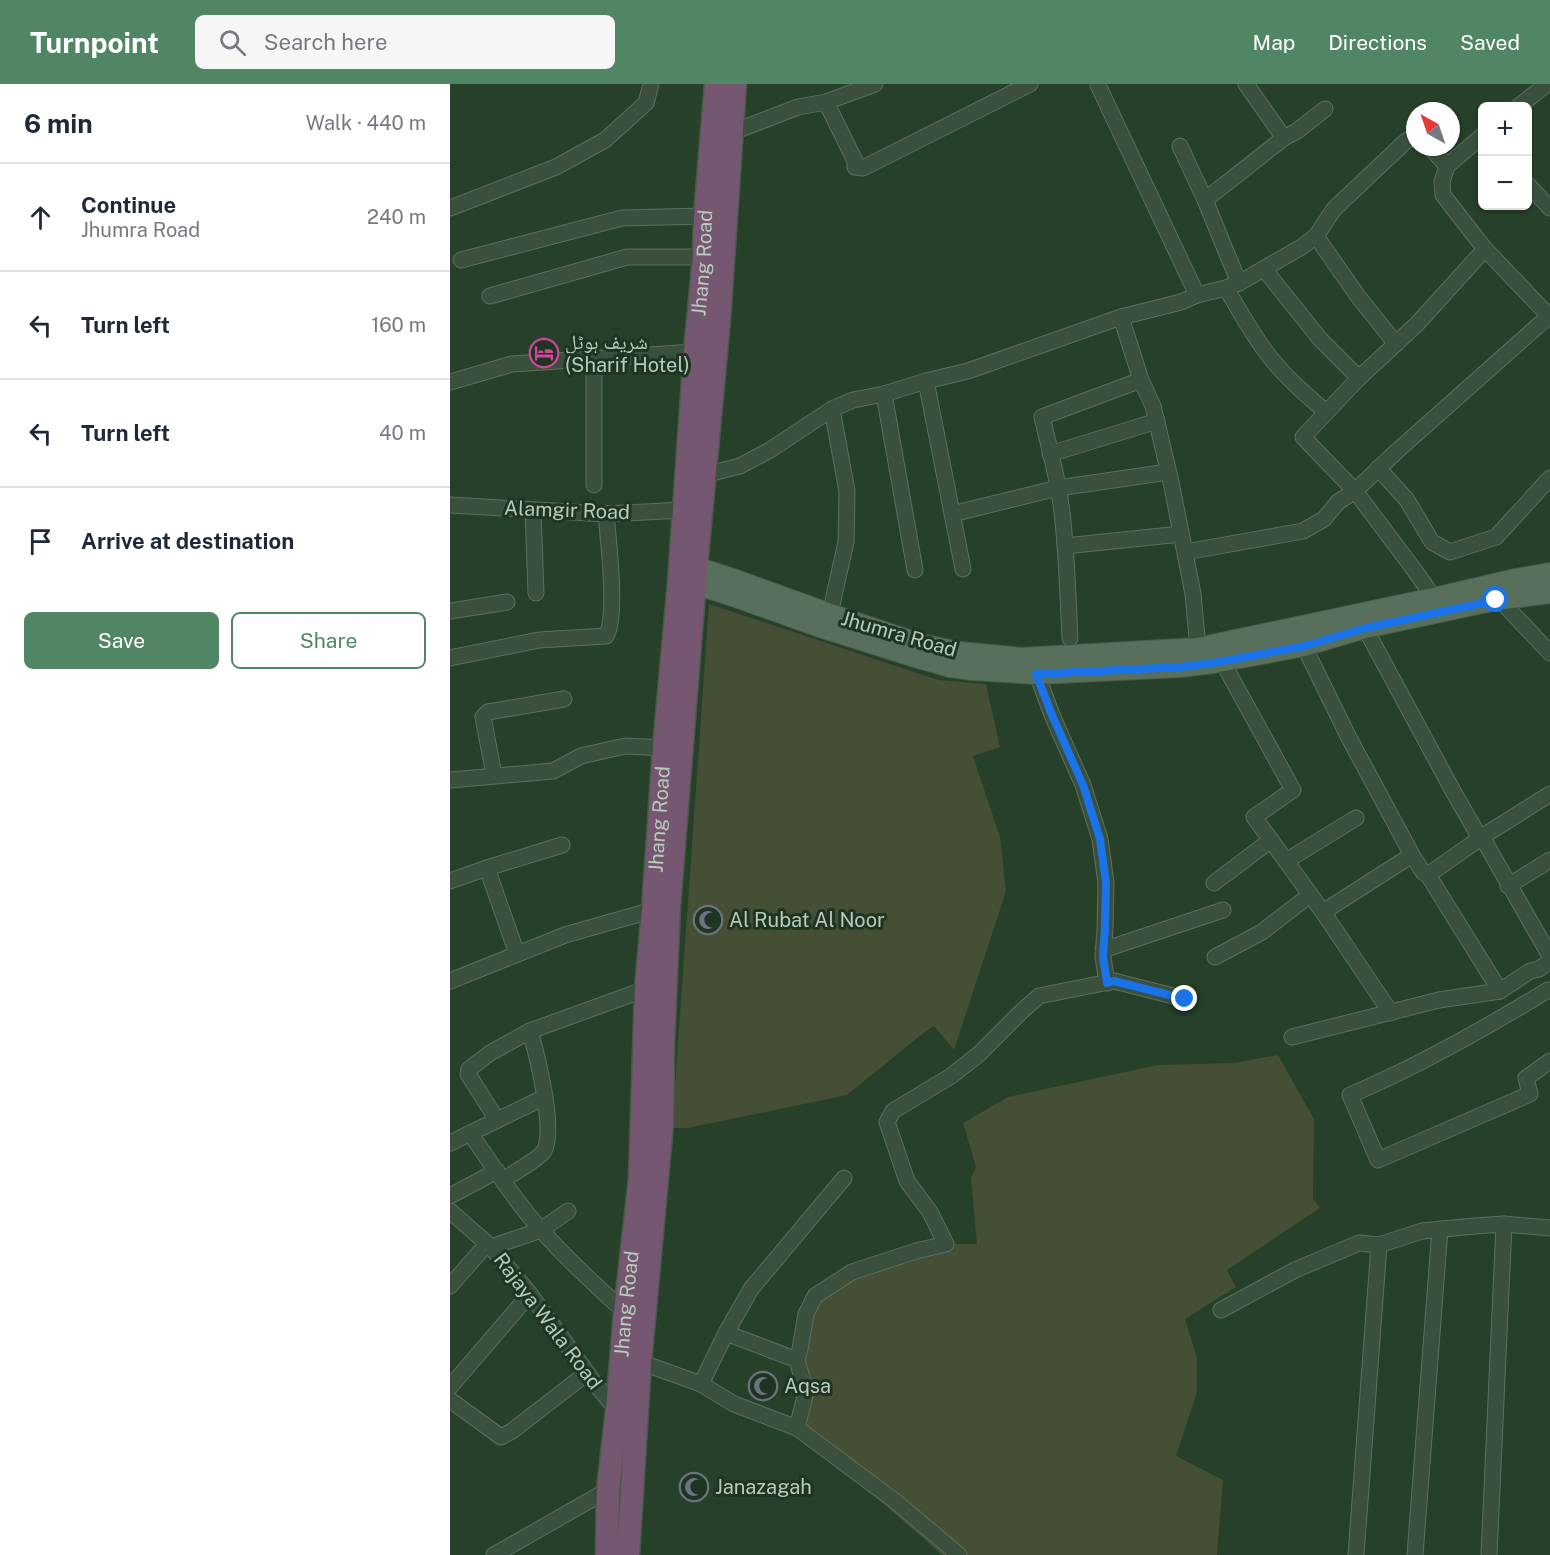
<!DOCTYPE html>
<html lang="en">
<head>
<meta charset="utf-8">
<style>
  :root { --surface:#fff; --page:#f6f6f7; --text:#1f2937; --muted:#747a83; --line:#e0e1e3; --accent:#518665 }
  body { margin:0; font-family:"Public Sans","Noto Naskh Arabic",sans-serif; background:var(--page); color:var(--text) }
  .controls { position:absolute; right:18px; top:18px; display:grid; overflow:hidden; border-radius:9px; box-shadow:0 2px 4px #0004 }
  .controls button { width:54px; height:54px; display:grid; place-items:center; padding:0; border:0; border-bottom:2px solid var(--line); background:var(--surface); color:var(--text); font:30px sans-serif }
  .compass { position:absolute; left:956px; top:18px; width:54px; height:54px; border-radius:50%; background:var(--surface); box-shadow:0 2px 4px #0004; rotate:320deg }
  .stop { position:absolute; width:18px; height:18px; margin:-14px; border:4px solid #1a73e8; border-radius:50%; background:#fff }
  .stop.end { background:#1a73e8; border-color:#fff; box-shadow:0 2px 6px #0008 }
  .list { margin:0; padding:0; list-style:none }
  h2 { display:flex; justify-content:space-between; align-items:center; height:78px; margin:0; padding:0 24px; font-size:26px }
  h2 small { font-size:20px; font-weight:400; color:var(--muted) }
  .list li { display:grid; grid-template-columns:39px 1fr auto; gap:18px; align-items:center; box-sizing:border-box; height:108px; padding:0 24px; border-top:2px solid var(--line) }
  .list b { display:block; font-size:22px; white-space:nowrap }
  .list p { margin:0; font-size:20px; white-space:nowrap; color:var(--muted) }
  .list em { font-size:20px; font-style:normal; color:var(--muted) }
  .actions { display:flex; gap:12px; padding:18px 24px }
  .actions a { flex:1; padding:14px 0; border:2px solid var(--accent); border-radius:9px; text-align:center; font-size:21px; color:var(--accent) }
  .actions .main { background:var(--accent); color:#fff }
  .icon { flex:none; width:33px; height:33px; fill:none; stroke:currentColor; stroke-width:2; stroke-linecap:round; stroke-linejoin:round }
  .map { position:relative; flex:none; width:1100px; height:1471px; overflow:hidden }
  header { display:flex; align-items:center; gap:36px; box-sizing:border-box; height:84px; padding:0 30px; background:var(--accent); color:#fff }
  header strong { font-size:28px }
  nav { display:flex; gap:33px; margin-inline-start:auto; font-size:21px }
  .search { width:420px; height:54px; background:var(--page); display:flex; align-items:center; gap:15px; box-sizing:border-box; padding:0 21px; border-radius:9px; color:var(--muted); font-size:22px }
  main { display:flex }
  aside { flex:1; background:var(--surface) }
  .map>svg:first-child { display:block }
</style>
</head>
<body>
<header>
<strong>Turnpoint</strong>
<div class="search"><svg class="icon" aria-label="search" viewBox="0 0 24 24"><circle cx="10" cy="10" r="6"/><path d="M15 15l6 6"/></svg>Search here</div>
<nav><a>Map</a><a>Directions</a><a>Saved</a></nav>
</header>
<main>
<aside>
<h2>6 min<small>Walk · 440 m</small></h2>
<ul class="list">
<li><svg class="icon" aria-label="ahead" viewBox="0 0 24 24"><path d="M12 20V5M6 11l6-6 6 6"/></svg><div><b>Continue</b><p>Jhumra Road</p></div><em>240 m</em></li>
<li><svg class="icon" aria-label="left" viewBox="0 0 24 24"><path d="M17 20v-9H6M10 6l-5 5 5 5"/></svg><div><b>Turn left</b></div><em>160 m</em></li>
<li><svg class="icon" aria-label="left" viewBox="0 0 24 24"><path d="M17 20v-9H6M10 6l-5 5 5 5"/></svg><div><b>Turn left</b></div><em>40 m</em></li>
<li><svg class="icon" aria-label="arrive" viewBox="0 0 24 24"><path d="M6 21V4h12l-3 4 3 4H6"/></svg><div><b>Arrive at destination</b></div></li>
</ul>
<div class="actions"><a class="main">Save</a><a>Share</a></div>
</aside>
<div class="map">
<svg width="1100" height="1471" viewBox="0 0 1100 1471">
  <rect width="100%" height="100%" fill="#264029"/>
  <g fill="#444f35">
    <path d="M259,520L488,596L536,600L550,663L523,672L550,753L556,807L504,966L484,942L471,951L397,1011L238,1044H222Z"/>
    <path d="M828,971L864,1035L863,1115L870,1124L777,1186L786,1203L735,1235L747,1274V1308L726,1372L773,1396L767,1471H492L347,1344L356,1230L385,1199L496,1160H527L521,1094L526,1083L513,1039L558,1013L708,981L784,979Z"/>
  </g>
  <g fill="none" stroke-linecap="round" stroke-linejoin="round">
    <g stroke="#5b705e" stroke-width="17">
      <g id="minor">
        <path d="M796,0L834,54"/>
        <path d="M648,1L747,211"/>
        <path d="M376,18L405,77V83L413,84L580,0"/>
        <path d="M1069,22L1097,0"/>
        <path d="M275,51L348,23L376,18L425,0"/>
        <path d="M730,62L755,116L789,199"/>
        <path d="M980,63L997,82L992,98L993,111L1035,165L1100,233"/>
        <path d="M997,82L1032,52"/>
        <path d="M1078,101L1100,124"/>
        <path d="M755,116L834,54L847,47L875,25"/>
        <path d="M0,124L106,83L155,56L196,19L201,0"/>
        <path d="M866,152L907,211L946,260"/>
        <path d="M11,176L172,134L255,132"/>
        <path d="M814,185L870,255L909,294"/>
        <path d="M776,204C789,226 801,248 816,268C833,291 855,310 876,328"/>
        <path d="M40,212L177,173H254"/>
        <path d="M671,233L691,296L703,322L721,398L743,510L748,564"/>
        <path d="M144,274V401"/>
        <path d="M476,297L513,485"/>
        <path d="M0,298L62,280L245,268"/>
        <path d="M434,310L465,486"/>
        <path d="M600,370L707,337"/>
        <path d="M928,384L957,416L982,458L1000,468L1046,453L1100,394"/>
        <path d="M254,391L290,382L320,366L382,325L403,316L434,310L476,297L518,287L671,233L731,218L747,211L776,204L789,199L853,162L866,152L884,125L956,57L965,53"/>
        <path d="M0,421L156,430L234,426"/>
        <path d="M83,426L86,509"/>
        <path d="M502,430L608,404L718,388"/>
        <path d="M615,462L731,450"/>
        <path d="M735,468L853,447L874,435L888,418L905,407L947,367L1099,232"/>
        <path d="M1049,508L1051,517L1100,569"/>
        <path d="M984,514L965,487L905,407L853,353L909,294L967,240L1035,165"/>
        <path d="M0,527L57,518"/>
        <path d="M380,530L396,458L397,407L382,325"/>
        <path d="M915,544L1004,709L1030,754L1032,753L1100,872"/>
        <path d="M620,554C618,516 617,476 613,438C610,402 600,368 592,333L691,296"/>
        <path d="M854,562L898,652L962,771L973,788L978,791L1050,907"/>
        <path d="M0,574L89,556L156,552C168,531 158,456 156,430"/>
        <path d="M772,577L843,706L804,733L873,828L941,929"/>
        <path d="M587,590L602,631L633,701L650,755L656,799L655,844L653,873L657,899"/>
        <path d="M44,691L33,633L38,628L114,615"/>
        <path d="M0,696L103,687L131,672L175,662L214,664"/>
        <path d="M1030,754L1100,710"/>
        <path d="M836,777L906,734"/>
        <path d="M37,784L67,870"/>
        <path d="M978,791L1032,753"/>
        <path d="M0,797L37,784L112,761"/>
        <path d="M764,799L821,756"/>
        <path d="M1058,802L1100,776"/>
        <path d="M873,828L962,771"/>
        <path d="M653,866L773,826"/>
        <path d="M765,873L812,848L860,811"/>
        <path d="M0,897L115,851L203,826"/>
        <path d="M1098,906C1034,945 969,982 900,1011L928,1076L1080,1010L1076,994L1100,977"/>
        <path d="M842,953L989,916L1050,907L1080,887L1089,885L1100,877"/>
        <path d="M47,1036L18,990L19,985L40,969L80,947L196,905"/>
        <path d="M20,1049C43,1082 65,1117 92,1147C117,1175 146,1202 175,1228"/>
        <path d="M0,1059L95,1013"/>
        <path d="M53,1096C62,1090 90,1074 94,1067C106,1046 87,971 80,947"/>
        <path d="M0,1112L47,1087"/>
        <path d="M0,1127L41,1163L80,1210L146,1301L167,1326"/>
        <path d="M41,1163L91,1146L118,1127"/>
        <path d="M0,1202L37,1160"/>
        <path d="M771,1226L845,1186L909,1159L929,1161L972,1147L1025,1142L1054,1140L1100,1144"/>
        <path d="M276,1249L347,1276"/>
        <path d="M190,1278L251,1300L284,1320L347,1344L445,1417L509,1471"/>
        <path d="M251,1300L276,1249L301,1205L394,1094"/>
        <path d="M0,1303L80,1210"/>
        <path d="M0,1316L51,1353L62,1347L137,1289"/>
        <path d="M347,1344L356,1308L347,1276L350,1265L356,1230L365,1212L402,1188L466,1167L496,1160L480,1128L457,1097L437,1038L443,1027L501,992L529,970L571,928L589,912L664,897L735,915"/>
        <path d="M44,1471L158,1406"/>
        <path d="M906,1471L929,1161"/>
        <path d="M965,1471L990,1145"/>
        <path d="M1039,1471L1054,1140"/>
      </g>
    </g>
    <g stroke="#475c49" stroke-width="22">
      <g id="major">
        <path d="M233,480L246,483L283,495L380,530L470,560L509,568L572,574L748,564L984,514L1066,495L1100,489"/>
        <path d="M230,499L245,500L280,511L370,543L465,573L500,583L523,586L587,590L730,583L763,579L854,562L915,544L1046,516L1100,509"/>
      </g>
    </g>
    <g stroke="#455b47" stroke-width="25">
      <g id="highway">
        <path id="s1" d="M157,1471L158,1406L167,1326L175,1228L190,1094L196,905L203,826L214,664L229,498L245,268L254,173L255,132L266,0"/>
        <path d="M178,1471L190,1278L212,1040L213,959L219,822L246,483L269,236L285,0"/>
      </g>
    </g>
    <use href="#minor" stroke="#3a503d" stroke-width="15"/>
    <use href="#major" stroke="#58705b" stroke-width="20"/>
    <use href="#highway" stroke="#765772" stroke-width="22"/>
  </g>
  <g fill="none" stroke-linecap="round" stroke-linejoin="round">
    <path stroke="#1a73e8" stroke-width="8" d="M735,915L664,897L657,899L653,873L655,844L656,799L650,755L633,701L602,631L586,590L730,583L762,579L854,562L915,544L1046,516"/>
  </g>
  <defs>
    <g id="hotel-ring" transform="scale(1.5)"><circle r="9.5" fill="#1f3521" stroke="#d1479c" stroke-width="1.5"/><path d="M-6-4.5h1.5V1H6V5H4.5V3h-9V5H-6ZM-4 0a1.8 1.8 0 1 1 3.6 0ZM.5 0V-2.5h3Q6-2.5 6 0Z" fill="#d1479c"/></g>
    <g id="mosque-ring" transform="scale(1.5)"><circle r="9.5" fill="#1f3521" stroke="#6b7280" stroke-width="1.5"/><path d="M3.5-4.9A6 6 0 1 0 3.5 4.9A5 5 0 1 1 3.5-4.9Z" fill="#6b7280"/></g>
  </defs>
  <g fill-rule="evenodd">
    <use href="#hotel-ring" x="94" y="269"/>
    <use href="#mosque-ring" x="258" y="836"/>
    <use href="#mosque-ring" x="313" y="1302"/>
    <use href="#mosque-ring" x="244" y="1403"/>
  </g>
  <g text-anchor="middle" stroke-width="6" stroke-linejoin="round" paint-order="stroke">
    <g font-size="20" fill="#b7cbba" stroke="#1f3521">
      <text dy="7" stroke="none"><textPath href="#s1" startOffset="1296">Jhang Road</textPath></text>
      <text transform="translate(117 426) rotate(2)" y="7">Alamgir Road</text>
      <text transform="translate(449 550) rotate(16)" y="7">Jhumra Road</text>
      <text dy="7" stroke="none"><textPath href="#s1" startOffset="738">Jhang Road</textPath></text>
      <text dy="7" stroke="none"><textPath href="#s1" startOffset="252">Jhang Road</textPath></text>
      <text transform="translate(98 1237) rotate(53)" y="7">Rajaya Wala Road</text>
    </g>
    <g font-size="20" fill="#b7cbba" stroke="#1f3521" text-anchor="start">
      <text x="115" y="265">شریف ہوٹل<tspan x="115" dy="23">(Sharif Hotel)</tspan></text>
      <text x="279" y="843">Al Rubat Al Noor</text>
      <text x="334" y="1309">Aqsa</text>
      <text x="265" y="1410">Janazagah</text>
    </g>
  </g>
</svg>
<div class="controls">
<button>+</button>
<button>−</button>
</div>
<svg class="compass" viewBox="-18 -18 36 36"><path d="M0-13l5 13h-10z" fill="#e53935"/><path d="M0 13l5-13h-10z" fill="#747a83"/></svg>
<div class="stop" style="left:1046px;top:516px"></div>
<div class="stop end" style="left:735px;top:915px"></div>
</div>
</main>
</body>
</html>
